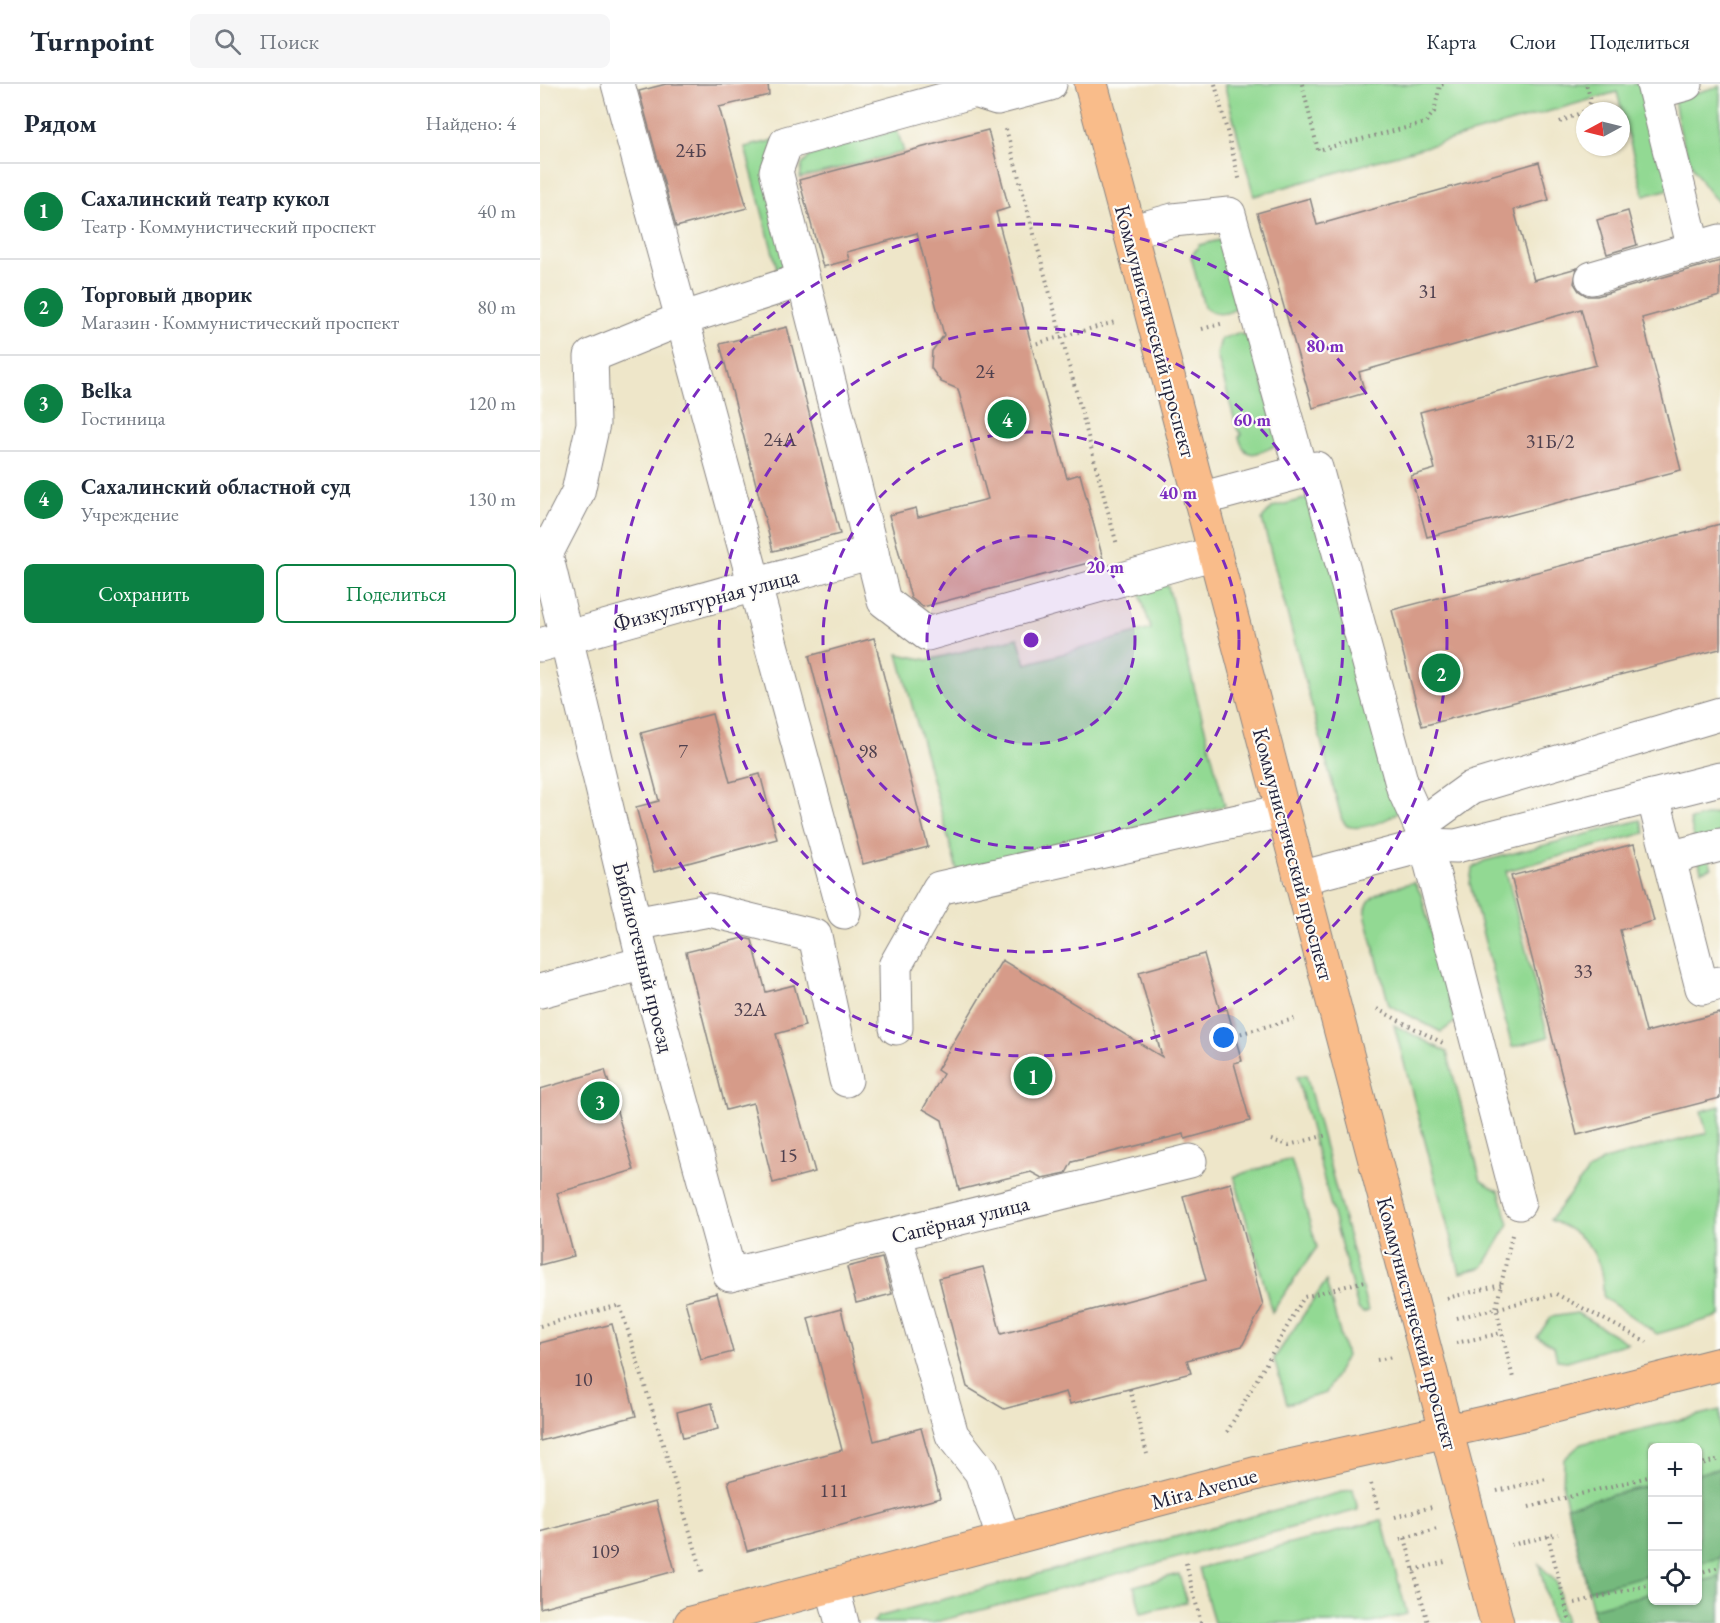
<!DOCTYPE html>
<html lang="ru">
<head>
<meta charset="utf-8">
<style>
  :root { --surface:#fff; --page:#f6f6f7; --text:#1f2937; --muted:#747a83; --line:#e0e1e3; --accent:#0b8043 }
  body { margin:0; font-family:"EB Garamond",serif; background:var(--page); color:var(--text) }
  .controls { position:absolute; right:18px; bottom:18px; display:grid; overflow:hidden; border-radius:9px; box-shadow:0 2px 4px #0004 }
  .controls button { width:54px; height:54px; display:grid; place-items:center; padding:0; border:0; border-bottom:2px solid var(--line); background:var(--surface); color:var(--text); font:30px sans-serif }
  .compass { position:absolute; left:1036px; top:18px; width:54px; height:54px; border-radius:50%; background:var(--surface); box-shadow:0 2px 4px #0004; rotate:263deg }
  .you { position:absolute; left:684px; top:954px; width:21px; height:21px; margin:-15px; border:4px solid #fff; border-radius:50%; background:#1a73e8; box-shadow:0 0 0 9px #1a73e833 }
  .badge { display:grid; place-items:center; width:39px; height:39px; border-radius:50%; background:var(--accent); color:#fff; font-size:20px; font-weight:700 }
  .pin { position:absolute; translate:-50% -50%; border:3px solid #fff; box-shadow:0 2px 6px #0006 }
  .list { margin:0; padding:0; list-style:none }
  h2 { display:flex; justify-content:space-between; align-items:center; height:78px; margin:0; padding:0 24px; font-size:26px }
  h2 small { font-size:20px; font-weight:400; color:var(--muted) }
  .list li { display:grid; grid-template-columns:39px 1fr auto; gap:18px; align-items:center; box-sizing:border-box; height:96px; padding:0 24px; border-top:2px solid var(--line) }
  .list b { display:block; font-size:22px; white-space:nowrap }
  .list p { margin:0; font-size:20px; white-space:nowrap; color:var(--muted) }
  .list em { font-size:20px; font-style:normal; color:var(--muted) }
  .actions { display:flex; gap:12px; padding:18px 24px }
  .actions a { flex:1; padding:14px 0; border:2px solid var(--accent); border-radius:9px; text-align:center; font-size:21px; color:var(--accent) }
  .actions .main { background:var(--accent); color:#fff }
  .icon { flex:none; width:33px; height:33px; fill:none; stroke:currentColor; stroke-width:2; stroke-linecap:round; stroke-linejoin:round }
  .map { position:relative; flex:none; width:1180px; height:1539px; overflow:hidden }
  header { display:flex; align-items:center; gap:36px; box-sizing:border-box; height:84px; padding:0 30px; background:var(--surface); border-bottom:2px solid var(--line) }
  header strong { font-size:28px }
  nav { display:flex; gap:33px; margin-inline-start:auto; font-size:21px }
  .search { width:420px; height:54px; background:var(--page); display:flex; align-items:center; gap:15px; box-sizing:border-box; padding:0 21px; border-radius:9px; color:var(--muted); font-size:22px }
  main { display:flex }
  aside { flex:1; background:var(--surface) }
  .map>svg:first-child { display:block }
</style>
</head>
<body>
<header>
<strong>Turnpoint</strong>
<div class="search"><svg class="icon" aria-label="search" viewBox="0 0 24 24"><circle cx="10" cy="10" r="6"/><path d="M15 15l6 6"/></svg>Поиск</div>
<nav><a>Карта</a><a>Слои</a><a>Поделиться</a></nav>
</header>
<main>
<aside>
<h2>Рядом<small>Найдено: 4</small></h2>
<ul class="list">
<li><span class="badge">1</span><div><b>Сахалинский театр кукол</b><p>Театр · Коммунистический проспект</p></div><em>40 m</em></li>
<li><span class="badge">2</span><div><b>Торговый дворик</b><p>Магазин · Коммунистический проспект</p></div><em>80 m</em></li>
<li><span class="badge">3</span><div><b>Belka</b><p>Гостиница</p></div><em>120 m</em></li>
<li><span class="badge">4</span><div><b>Сахалинский областной суд</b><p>Учреждение</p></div><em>130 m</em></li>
</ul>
<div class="actions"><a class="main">Сохранить</a><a>Поделиться</a></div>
</aside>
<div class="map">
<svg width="1180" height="1539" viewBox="0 0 1180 1539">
  <rect width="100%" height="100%" fill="#fdfcf7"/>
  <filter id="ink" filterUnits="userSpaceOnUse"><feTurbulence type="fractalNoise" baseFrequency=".0167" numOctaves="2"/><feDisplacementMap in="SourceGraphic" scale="12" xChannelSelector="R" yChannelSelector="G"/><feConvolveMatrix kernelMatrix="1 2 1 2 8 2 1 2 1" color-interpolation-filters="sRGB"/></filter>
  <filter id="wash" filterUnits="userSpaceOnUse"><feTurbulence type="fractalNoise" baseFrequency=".008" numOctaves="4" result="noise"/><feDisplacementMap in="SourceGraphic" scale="24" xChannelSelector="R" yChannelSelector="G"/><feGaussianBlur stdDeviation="1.35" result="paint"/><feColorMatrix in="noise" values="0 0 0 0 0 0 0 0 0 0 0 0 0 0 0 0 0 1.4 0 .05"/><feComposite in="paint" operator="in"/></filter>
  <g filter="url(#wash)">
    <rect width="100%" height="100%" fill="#eee6c9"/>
    <g fill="#92d993" stroke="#5a7e67" stroke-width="1.5" fill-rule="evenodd">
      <path d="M684,0H1099L1133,104L1104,112L1077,8L714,112Z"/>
      <path d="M1180,2V120C1150,91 1140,56 1134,15Z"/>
      <path d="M357,46L364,68L260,94L262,81L271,71Z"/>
      <path d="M235,56L257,192L240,196L205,63Z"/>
      <path d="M684,155L698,222C689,232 673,232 664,223L651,173L659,161Z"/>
      <path d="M698,249L711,254L739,360C720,368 706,380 699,353L702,350L697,345L677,271L681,255Z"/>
      <path d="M773,413L859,727C848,737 821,747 807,742L802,736L722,435L733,423Z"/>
      <path d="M623,501L628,502L685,722L417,786L358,570L388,576L478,554L486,580L611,545L599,507Z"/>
      <path d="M1180,728V767L1167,770L1172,784L1161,787L1150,736Z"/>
      <path d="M1101,736L1105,749L966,787L1008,953L972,963L930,800L932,785L944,777Z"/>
      <path d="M874,798L881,810L915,938L901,948L849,921L826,834C822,807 852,805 874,798Z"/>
      <path d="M854,941L907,968L941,1097L959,1107L969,1140L943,1183L920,1189Z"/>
      <path d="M766,991L828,1227L823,1229L818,1225L757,993Z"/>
      <path d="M1180,1022V1232L1117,1250L1063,1213C1065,1174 1047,1150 1010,1136L1048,1087L1064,1076L1167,1049L1161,1027Z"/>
      <path d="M751,1075L777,1163L732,1228L694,1092Z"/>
      <path d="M786,1197L806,1272L786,1309L747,1320L734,1275Z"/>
      <path d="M1037,1229L1088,1259L1027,1277L1017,1276L1014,1262L997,1253L1011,1233Z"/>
      <path d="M1180,1326V1539H1056L1023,1404L1024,1375L1041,1360ZM1112,1364H1158V1516H1112Z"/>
      <path d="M813,1405L818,1426L392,1539H333L338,1533Z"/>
      <path d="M842,1436L867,1530L831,1539H674L659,1484Z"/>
      <path d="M999,1480L1017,1499L1026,1539H1013Z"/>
      <path d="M639,1490L647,1518L601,1529L594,1502Z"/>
    </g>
    <g fill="#75b97d" stroke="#4c6e5c" stroke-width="1.5">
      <path d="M1180,1384V1474L1158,1479V1390Z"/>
      <path d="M1112,1401V1490L1048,1506L1027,1422Z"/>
      <path d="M1180,1493V1539H1056L1052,1524L1112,1509V1516H1158V1498Z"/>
    </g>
    <g id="blocks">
      <g fill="#d69b89">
        <path d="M126,0H228L229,11L179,23L207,124L136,143L99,7Z"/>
        <path d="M448,46L469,124L456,128L527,394L540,390L563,475L383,523L371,514L349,431L376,424L378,433L448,415L418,305L401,298L391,284L392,267L404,251L377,149L307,168L309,176L283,183L259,96Z"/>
        <path d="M999,78L1009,116L974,126L994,196L1037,184L1034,199L1039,207L1047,212H1057L1180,177V212L1102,234L1141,386L887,453L871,392L895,385L880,328L1056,281L1041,225L819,288L825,309L773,324L717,129L770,114L777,141Z"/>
        <path d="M1088,127L1097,161L1067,170L1057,136Z"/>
        <path d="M247,243L300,450L233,467L180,260Z"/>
        <path d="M1180,440V565L882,642L852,526Z"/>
        <path d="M334,554L388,763L323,780L269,572Z"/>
        <path d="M172,630L190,698L220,690L237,755L114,788L96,723L119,717L101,649Z"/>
        <path d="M1094,760L1114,837L1080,846L1106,948L1180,929V1014L1037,1051L971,792Z"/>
        <path d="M203,854L212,856L226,908L254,901L265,942L236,950L275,1088L233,1099L213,1019L186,1026L146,868Z"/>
        <path d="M664,870L680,927L687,925L702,977L694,979L710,1037L645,1055L644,1050L532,1078L526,1089L502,1094L491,1088L419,1106L402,1036L383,1025L403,990L397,986L462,876L622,973L599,888Z"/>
        <path d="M65,986L94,1086L17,1109L34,1172L0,1181V1005Z"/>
        <path d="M691,1099L723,1221L702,1262L647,1276L651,1289L530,1320L526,1308L464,1325L427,1303L399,1194L443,1183L461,1250L666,1196L643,1112Z"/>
        <path d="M342,1174L352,1210L316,1219L307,1183Z"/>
        <path d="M177,1209L193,1268L161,1276L145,1217Z"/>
        <path d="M301,1225L334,1357L381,1344L400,1414L207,1467L188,1397L302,1366L268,1234Z"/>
        <path d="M72,1240L96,1332L0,1357V1259Z"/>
        <path d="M172,1319L178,1345L143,1354L137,1328Z"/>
        <path d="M116,1417L135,1487L0,1524V1448Z"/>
      </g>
    </g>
  </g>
  <g filter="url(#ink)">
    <use href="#blocks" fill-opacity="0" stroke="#888482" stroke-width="1.5"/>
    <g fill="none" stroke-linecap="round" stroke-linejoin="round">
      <g stroke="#888482" stroke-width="35">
        <g id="minor">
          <path d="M78,0L304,828"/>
          <path d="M510,0L457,14L435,7L246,59L236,87L344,517L387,550L675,469"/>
          <path d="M1113,0L1154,165"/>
          <path d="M1116,8L1146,0"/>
          <path d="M590,148L633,136L689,130L761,388"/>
          <path d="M1052,194L1180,157"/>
          <path d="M262,196L142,235L51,272L53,340L38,408L6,470L104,879L190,1191L650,1077"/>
          <path d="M660,415L776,384L863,704L880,741L886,761L979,1119"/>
          <path d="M0,561L332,468"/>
          <path d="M1113,712L1162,904L1180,899"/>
          <path d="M880,741L931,704L1180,630"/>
          <path d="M1129,774L1180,761"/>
          <path d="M760,794L886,761L916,762L1180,695"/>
          <path d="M94,840L169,826L275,852L306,996"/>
          <path d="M0,907L104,879"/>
          <path d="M356,944L355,882L399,804L742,727"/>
          <path d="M355,1152L412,1351L441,1388L464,1456"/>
          <path d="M292,1502L302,1539"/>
        </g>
      </g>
      <g stroke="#888482" stroke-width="35">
        <g id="major">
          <path d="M551,0L957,1539"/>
          <path d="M151,1539L718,1389L983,1330L1180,1280"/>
        </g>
      </g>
      <g stroke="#888482" stroke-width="4" stroke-dasharray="1.5 4.5" stroke-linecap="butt">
        <path d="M675,0L700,98"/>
        <path d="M762,0L778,66L885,39L894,28L900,1L904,0"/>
        <path d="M1020,38L1047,26L1051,16L1046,0"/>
        <path d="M466,45L577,461"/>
        <path d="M662,245L684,239"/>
        <path d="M491,261L575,238"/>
        <path d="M837,925L903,959"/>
        <path d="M695,951L758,934"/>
        <path d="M731,1056L749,1061L787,1051"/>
        <path d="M972,1151L956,1224L973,1294"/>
        <path d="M907,1214L961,1201"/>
        <path d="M917,1234L1016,1210L1107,1258"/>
        <path d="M0,1242L80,1221L163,1490"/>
        <path d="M916,1259L962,1249"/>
        <path d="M837,1276L853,1273"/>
        <path d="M590,1305L607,1370"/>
        <path d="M687,1348L764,1213L825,1197"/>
        <path d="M1158,1381L1180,1375"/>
        <path d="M831,1400L839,1429"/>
        <path d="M957,1407L1006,1395"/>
        <path d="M989,1423L1112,1392"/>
        <path d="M855,1433L892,1423"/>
        <path d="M1008,1452L1030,1539"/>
        <path d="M865,1454L888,1539"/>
        <path d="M860,1455L897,1445"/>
        <path d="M971,1461L1018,1450"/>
        <path d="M646,1479L661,1539"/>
        <path d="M874,1486L905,1478"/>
        <path d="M1158,1489L1180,1483"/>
        <path d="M1035,1519L1112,1500"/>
      </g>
      <use href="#minor" stroke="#fff" stroke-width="33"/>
      <use href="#major" stroke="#f9bc8a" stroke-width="33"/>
    </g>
  </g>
  <circle cx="491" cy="556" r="104" fill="#7b2cbf" fill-opacity=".12"/>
  <g fill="none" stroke="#7b2cbf" stroke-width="3" stroke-dasharray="10 8">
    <circle cx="491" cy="556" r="104"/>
    <circle cx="491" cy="556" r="208"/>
    <circle cx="491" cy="556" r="312"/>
    <circle cx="491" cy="556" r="416"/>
  </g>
  <g text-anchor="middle" stroke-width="4.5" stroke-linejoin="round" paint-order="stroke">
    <g font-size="20" fill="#4f404e">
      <text x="151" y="73">24Б</text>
      <text x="888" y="214">31</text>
      <text x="445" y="294">24</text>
      <text x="240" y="362">24А</text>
      <text x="1010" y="364">31Б/2</text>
      <text x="143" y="674">7</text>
      <text x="328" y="674">98</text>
      <text x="1043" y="894">33</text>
      <text x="210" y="932">32А</text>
      <text x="248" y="1078">15</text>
      <text x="43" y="1302">10</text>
      <text x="294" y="1413">111</text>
      <text x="65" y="1474">109</text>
    </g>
    <g font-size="22" fill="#22223b" stroke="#fdfcf7">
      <text transform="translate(616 247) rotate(75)" y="8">Коммунистический проспект</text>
      <text transform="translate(166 515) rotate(-15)" y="8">Физкультурная улица</text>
      <text transform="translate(754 770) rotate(75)" y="8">Коммунистический проспект</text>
      <text transform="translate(104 873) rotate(76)" y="8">Библиотечный проезд</text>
      <text transform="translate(420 1135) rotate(-14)" y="8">Сапёрная улица</text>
      <text transform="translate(878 1239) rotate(75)" y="8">Коммунистический проспект</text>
      <text transform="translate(664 1404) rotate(-15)" y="8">Mira Avenue</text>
    </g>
  </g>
  <circle cx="491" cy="556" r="9" fill="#7b2cbf" stroke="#fdfcf7" stroke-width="3"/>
  <g font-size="18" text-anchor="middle" font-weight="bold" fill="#7b2cbf" stroke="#fdfcf7" stroke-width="4.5" stroke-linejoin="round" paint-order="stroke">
    <text x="785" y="268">80 m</text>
    <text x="712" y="342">60 m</text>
    <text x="638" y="415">40 m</text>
    <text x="565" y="489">20 m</text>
  </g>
</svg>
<div class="controls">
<button>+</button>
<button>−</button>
<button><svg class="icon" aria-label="locate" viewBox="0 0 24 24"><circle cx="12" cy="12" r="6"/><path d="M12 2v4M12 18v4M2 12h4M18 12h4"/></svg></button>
</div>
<svg class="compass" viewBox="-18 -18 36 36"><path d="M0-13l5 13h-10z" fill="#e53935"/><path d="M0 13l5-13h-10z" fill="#747a83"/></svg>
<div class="you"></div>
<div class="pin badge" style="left:493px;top:992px">1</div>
<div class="pin badge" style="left:901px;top:589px">2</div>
<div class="pin badge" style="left:60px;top:1017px">3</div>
<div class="pin badge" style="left:467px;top:335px">4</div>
</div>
</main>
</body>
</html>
